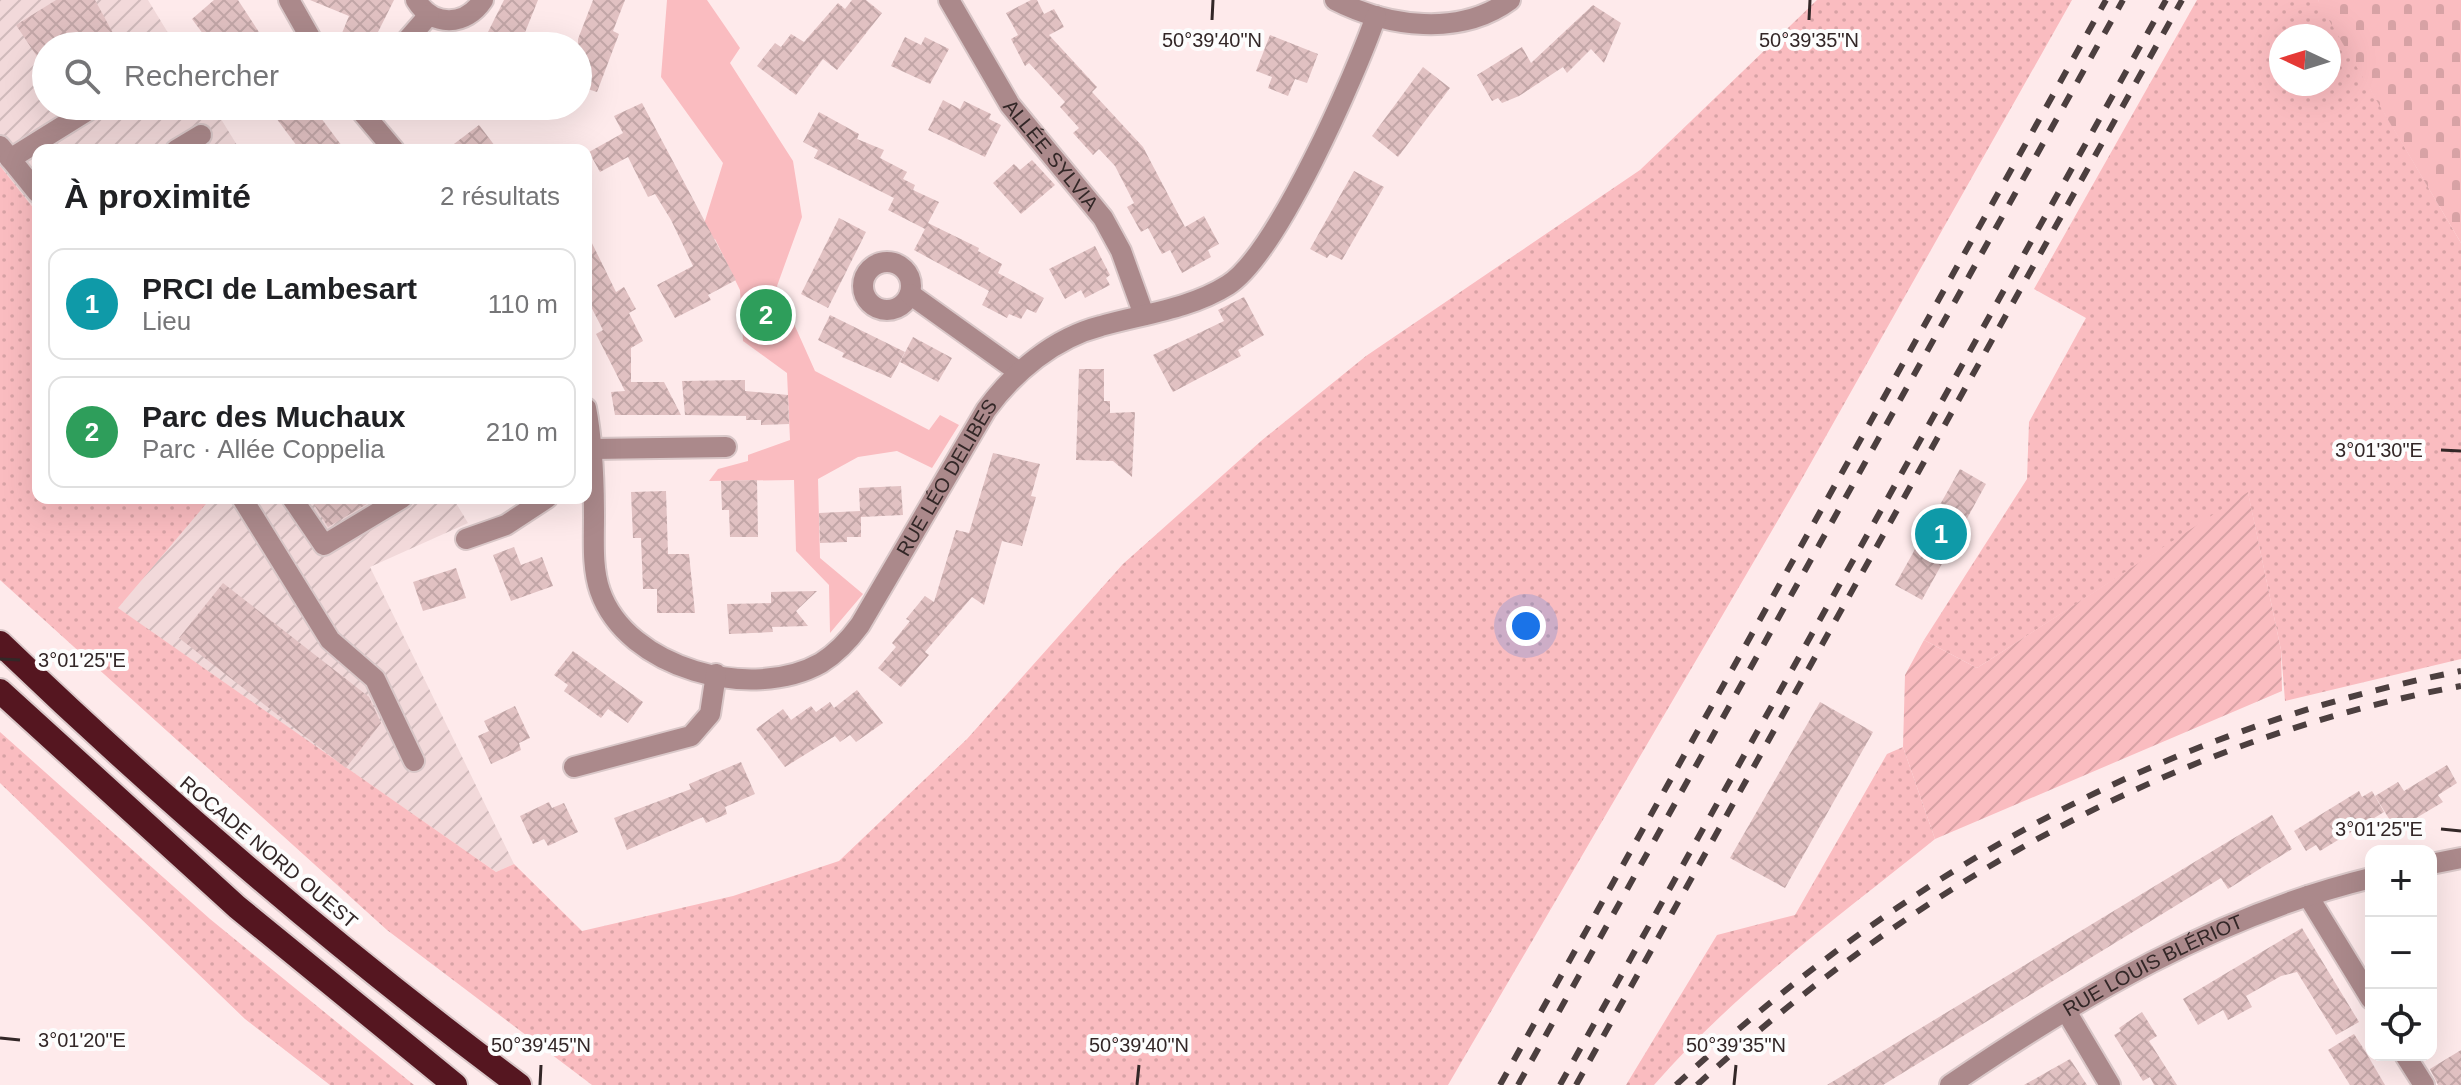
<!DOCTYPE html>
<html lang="fr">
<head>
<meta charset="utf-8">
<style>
  :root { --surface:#fff; --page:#f2f2f2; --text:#202124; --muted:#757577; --line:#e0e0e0; --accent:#7c3aed }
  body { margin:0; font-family:Helvetica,sans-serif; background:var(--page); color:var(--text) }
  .controls { position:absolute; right:24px; bottom:24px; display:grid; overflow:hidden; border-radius:16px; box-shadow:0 8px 32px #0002 }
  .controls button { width:72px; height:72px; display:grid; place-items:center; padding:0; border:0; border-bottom:2px solid var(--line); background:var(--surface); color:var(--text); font:40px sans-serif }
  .compass { position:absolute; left:2269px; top:24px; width:72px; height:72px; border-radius:50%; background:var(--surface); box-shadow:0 8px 32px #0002; rotate:274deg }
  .you { position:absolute; left:1526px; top:626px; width:28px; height:28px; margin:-20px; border:6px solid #fff; border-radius:50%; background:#1a73e8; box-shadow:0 0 0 12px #1a73e833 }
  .badge { display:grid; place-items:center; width:52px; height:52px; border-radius:50%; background:var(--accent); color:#fff; font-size:26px; font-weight:700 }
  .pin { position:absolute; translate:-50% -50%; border:4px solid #fff; box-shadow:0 2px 8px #0006 }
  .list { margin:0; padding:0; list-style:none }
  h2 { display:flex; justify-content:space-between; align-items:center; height:104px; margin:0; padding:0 32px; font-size:34px }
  h2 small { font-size:26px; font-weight:400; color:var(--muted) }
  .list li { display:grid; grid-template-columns:52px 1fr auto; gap:24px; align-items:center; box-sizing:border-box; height:112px; margin:0 16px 16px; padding:0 16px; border:2px solid var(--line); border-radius:16px }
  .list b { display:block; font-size:30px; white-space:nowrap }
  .list p { margin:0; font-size:26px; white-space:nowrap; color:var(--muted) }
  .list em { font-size:26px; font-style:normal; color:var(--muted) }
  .icon { flex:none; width:44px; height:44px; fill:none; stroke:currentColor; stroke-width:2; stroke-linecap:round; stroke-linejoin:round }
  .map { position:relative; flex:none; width:2461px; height:1085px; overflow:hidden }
  .search { position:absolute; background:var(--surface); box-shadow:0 8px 32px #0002; left:32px; top:32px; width:560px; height:88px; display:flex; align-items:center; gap:20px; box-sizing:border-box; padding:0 28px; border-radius:44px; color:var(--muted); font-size:30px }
  .panel { position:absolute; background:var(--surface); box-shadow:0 8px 32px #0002; left:32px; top:144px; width:560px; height:360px; border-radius:16px }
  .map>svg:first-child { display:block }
</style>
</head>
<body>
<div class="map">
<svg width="2461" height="1085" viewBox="0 0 2461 1085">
  <defs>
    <pattern id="industrial-furrows" width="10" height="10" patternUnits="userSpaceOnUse" patternTransform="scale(2)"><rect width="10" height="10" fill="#f2d9da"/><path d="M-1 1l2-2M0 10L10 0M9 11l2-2" fill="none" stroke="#d0babb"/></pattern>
    <pattern id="grass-dots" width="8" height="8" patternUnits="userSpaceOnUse" patternTransform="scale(2)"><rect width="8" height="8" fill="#fabcc0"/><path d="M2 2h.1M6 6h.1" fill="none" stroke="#d7a2a5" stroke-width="1.8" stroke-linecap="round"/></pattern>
    <pattern id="cemetery-stones" width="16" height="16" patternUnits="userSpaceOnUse" patternTransform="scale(2)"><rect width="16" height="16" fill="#fabcc0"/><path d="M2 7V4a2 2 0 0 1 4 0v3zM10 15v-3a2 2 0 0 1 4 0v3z" fill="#d7a2a5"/></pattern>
    <pattern id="garden-furrows" width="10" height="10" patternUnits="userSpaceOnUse" patternTransform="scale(2)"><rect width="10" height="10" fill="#fabcc0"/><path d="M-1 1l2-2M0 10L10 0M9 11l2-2" fill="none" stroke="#d7a2a5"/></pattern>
    <pattern id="building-cross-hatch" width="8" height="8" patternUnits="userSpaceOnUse" patternTransform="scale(2)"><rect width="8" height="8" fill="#e1c1c2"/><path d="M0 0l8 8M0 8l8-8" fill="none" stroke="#c2a6a7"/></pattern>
  </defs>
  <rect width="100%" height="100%" fill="#feeaeb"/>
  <path fill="url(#industrial-furrows)" d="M0,0H148L176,46H46V106H213L240,150H38V498H453L468,523L370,567L514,864L496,872L117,608L0,471Z"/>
  <g fill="url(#grass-dots)" fill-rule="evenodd">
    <path d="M1817,0H2072L1795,491L1448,1085H592L387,930L0,580V166L38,214V498H211L118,608L496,872L514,864L582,931L733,896L839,861L967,739L1123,564L1261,441L1366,356L1640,170Z"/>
    <path d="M2197,0H2318L2461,243V659L2285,701L2281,650L2248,493L1977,668L1924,640L2027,479L2029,422L2086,318L2034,289ZM2281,36H2329V84H2281Z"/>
    <path d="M0,732L210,919L414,1085H330L245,1019L0,783Z"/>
    <path d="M1903,747L1935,839C1838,917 1735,992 1654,1085H1626L1717,935L1795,915L1887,754Z"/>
  </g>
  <path fill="url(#cemetery-stones)" d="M2318,0H2461V243L2320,5Z"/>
  <path fill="#fabcc0" d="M667,0H707L740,48L730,63L793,161L802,217L777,286L815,371L929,430L940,415L959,425L932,468L897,451L858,457L818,479L820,558L863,594L830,633L829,585L796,551L794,480L709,481L718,469L748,461V455L790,440L787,373L743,341L740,290L715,239L691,251L704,224L723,163L661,77Z"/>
  <path fill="url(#garden-furrows)" d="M2248,492L2281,650L2282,691L1935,839L1903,747L1905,675L1924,640L1977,668Z"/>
  <g fill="url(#building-cross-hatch)">
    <path d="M56,0H95L120,46H46V70L16,25Z"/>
    <path d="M214,0H238L268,46H212L192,19Z"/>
    <path d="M310,0H394L371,46L340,38L349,16Z"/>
    <path d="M504,0H538L522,40L511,37L507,46H481Z"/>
    <path d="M593,0H625L613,31L619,34L597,92L578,86V39Z"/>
    <path d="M852,0H866L882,13L837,70L823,59L796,95L757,66L775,43L781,47L791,34L804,42L838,3L845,9Z"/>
    <path d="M1031,0H1037L1044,14L1054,9L1064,27L1049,35L1097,87L1092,92L1143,147L1185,227L1204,216L1219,244L1208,250L1211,257L1182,273L1170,250L1162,254L1148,228L1141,232L1127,207L1134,203L1115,166L1099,149L1093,155L1073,133L1079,128L1060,107L1065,102L1029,63L1025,66L1011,39L1018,35L1006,13Z"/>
    <path d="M1593,5L1621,23L1604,63L1591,49L1567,73L1563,67L1519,96L1502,103L1498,98L1492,101L1477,75L1522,47L1531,63Z"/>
    <path d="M1270,35L1318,54L1307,83L1295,79L1288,96L1268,88L1272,77L1256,71Z"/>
    <path d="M905,37L921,45L925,37L949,49L930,84L891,66Z"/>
    <path d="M1423,67L1450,88L1398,157L1372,136Z"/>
    <path d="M943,100L960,109L964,101L991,114L989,119L1001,125L985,157L928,130Z"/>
    <path d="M642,103L736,280L708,295L711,300L675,318L657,285L693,266L671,220L655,194L648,197L628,157L600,172L589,152L623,133L614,116Z"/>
    <path d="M267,106H312L345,150H300Z"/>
    <path d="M819,112L859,134L857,139L884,150L880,158L907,172L903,179L915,185L913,190L939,202L928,223L979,248L978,251L1002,264L998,273L1044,298L1036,313L1027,309L1021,319L1009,314L1007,318L982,305L989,291L914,250L925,229L888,210L894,198L814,158L818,150L803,142Z"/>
    <path d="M479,125L498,150H446Z"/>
    <path d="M1032,160L1055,185L1021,214L993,183L1014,164L1020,170Z"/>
    <path d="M1354,171L1384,187L1342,260L1330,254L1327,258L1310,249Z"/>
    <path d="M839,218L866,232L828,308L801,294Z"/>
    <path d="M586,231L616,292L624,287L636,309L629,313L643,341L631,348V382H664L681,415H615L611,392L625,391L596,334L603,330L586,297Z"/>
    <path d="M1095,246L1110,275L1106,278L1110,285L1085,298L1081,290L1065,299L1049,269Z"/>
    <path d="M1244,297L1264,335L1238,350L1241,356L1173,392L1153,355L1224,321L1218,310Z"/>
    <path d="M830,315L905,352L891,378L842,357L844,353L818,340Z"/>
    <path d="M913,337L952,358L938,382L900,362Z"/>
    <path d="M1079,369H1104V401H1110V413L1135,412L1132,477L1113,461L1076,460Z"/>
    <path d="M745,380V391L788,395L789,424L761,425V420H746V416L685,415L682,381Z"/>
    <path d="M993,453L1040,464L1031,496L1036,497L1022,546L1002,541L984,605L972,597L925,652L929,655L901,687L878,668L896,647L892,643L910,621L906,619L925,596L934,602L956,530L969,533Z"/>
    <path d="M1960,469L1986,484L1922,600L1895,585Z"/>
    <path d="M757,480L758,537H730L729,510H722L721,481Z"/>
    <path d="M901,486L903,515L861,517V537H847V542L820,543L819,513L860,511L859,488Z"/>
    <path d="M666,491L668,554H689L695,613H657V589H643L641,538H633L631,492Z"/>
    <path d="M310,498H377L328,527Z"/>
    <path d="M514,547L521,565L542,557L553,586L511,601L493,555Z"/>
    <path d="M456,568L466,598L423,611L413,582Z"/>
    <path d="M223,583L369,697L381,723L346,768L179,638Z"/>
    <path d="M817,591L796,611L808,626L772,627L773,632L729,634L727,604L771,603V592Z"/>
    <path d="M573,651L643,702L628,723L608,709L601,718L564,691L568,685L554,675Z"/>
    <path d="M857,690L883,723L856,742L850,735L840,742L835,736L785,767L756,729L783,709L791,720L811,706L816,712L830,702L834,708Z"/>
    <path d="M1820,702L1873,732L1785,888L1730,858Z"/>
    <path d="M515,706L530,738L519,743L521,750L491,764L478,736L489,731L484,721Z"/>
    <path d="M741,762L755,794L725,807L727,814L706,823L703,817L627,850L614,818L691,789L689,784Z"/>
    <path d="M2447,765L2457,783L2438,795L2443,802L2396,830L2375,796L2398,782L2404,791Z"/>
    <path d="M2359,791L2362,797L2372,791L2384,812L2320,851L2316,845L2306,851L2294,831Z"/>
    <path d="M549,802L552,808L564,803L578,832L548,846L544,839L533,844L520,816Z"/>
    <path d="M2272,815L2292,849L2266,865L2228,889L2221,878L1883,1085H1827Z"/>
    <path d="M2302,928L2359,1022L2336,1035L2297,972L2281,976L2246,996L2252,1007L2228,1020L2223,1010L2198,1025L2183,999Z"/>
    <path d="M2142,1012L2157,1036L2149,1041L2177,1085H2154L2150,1077L2143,1081L2114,1035L2121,1031L2119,1028Z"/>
    <path d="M2354,1034L2365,1051L2385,1085H2350L2328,1050Z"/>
    <path d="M2461,1050V1085H2438L2430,1069Z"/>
    <path d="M2070,1059L2087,1085H2024Z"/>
  </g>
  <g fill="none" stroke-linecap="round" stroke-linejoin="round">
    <g stroke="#d9c7c8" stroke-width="24">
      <g id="minor">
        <path d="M289,0L315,46"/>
        <path d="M416,0C433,28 466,26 483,0"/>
        <path id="s1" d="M949,0L1010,105L1103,218L1121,251L1144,315"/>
        <path d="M1335,0C1388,27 1460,37 1510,0"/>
        <path d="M402,46L429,15"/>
        <path d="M357,106L394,150"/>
        <path d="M0,146L38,193"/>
        <path d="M176,150L201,135"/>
        <path d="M10,159L95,106"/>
        <circle cx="887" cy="286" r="24"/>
        <path d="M910,294L1019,372"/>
        <path id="s2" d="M586,408C593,444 594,480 594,517C594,541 592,568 600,591C627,669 752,702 821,663C837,653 849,640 860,625L986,410C1014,372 1054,338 1101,326C1143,314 1190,309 1228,285C1277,254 1356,74 1376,16"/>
        <path d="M593,449L726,447"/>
        <path d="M242,498L330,640L375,679L414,761"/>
        <path d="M292,498L324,545L402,498"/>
        <path d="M466,539L506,525L547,498"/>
        <path d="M574,767L691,736L710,714L716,674"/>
        <path d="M2431,864L2461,858"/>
        <path d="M2308,896L2371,999"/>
        <path d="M2066,1011L2110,1085"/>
        <path d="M2405,1055L2424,1085"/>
        <path id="s3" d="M1950,1085C2079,997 2218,915 2371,878"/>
      </g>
    </g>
    <g stroke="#d9c7c8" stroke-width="28">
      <g id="highway">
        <path d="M0,643C164,801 337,949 519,1085"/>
        <path d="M0,691L237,907L455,1085"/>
      </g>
    </g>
    <use href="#minor" stroke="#ab898b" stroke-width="20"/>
    <use href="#highway" stroke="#551620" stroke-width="24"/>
    <g stroke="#4c3f3f" stroke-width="6" stroke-dasharray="14 14" stroke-linecap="butt">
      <path d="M1500,1085L2106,0"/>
      <path d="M1518,1085L2123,0"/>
      <path d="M1560,1085L2166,0"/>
      <path d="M1576,1085L2182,0"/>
      <path d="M1676,1085C1902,875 2156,731 2461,671"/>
      <path d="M1697,1085C1912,888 2172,739 2461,686"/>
    </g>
  </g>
  <path fill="none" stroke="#332727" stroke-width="3" d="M1212,20L1213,0M1809,20L1810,0M2441,450L2461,451M0,659L20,660M2441,829L2461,831M0,1038L20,1040M540,1085L541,1065M1137,1085L1139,1065M1734,1085L1736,1065"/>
  <g text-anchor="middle" stroke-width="8" stroke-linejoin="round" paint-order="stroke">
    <g font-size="20" fill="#332727" stroke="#fdfdfd">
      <text dy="7" stroke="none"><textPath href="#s1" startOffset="186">ALLÉE SYLVIA</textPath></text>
      <text dy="7" stroke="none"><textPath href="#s2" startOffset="668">RUE LÉO DELIBES</textPath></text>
      <text transform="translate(269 852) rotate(40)" y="7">ROCADE NORD OUEST</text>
      <text dy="7" stroke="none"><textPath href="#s3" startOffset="236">RUE LOUIS BLÉRIOT</textPath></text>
    </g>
  </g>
  <g font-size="20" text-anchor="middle" fill="#332727" stroke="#fdfdfd" stroke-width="8" stroke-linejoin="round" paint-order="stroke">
    <text x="1212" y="47">50°39'40"N</text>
    <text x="1809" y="47">50°39'35"N</text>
    <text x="2379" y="457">3°01'30"E</text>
    <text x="82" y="667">3°01'25"E</text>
    <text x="2379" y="836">3°01'25"E</text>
    <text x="82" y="1047">3°01'20"E</text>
    <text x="541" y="1052">50°39'45"N</text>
    <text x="1139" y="1052">50°39'40"N</text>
    <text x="1736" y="1052">50°39'35"N</text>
  </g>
</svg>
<div class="controls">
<button>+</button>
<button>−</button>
<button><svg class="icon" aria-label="locate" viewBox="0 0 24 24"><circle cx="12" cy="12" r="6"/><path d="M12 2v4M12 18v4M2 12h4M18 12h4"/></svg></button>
</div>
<svg class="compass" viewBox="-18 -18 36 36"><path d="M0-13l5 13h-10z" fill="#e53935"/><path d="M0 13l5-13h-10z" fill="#757577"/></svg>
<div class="you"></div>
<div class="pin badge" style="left:1941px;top:534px;background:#0f9aa8">1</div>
<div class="pin badge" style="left:766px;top:315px;background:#2e9e5b">2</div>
<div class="search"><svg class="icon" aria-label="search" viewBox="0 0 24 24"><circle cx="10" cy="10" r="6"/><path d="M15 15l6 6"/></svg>Rechercher</div>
<section class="panel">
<h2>À proximité<small>2 résultats</small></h2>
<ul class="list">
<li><span class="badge" style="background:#0f9aa8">1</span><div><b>PRCI de Lambesart</b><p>Lieu</p></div><em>110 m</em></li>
<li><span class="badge" style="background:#2e9e5b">2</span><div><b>Parc des Muchaux</b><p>Parc · Allée Coppelia</p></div><em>210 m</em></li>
</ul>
</section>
</div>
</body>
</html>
